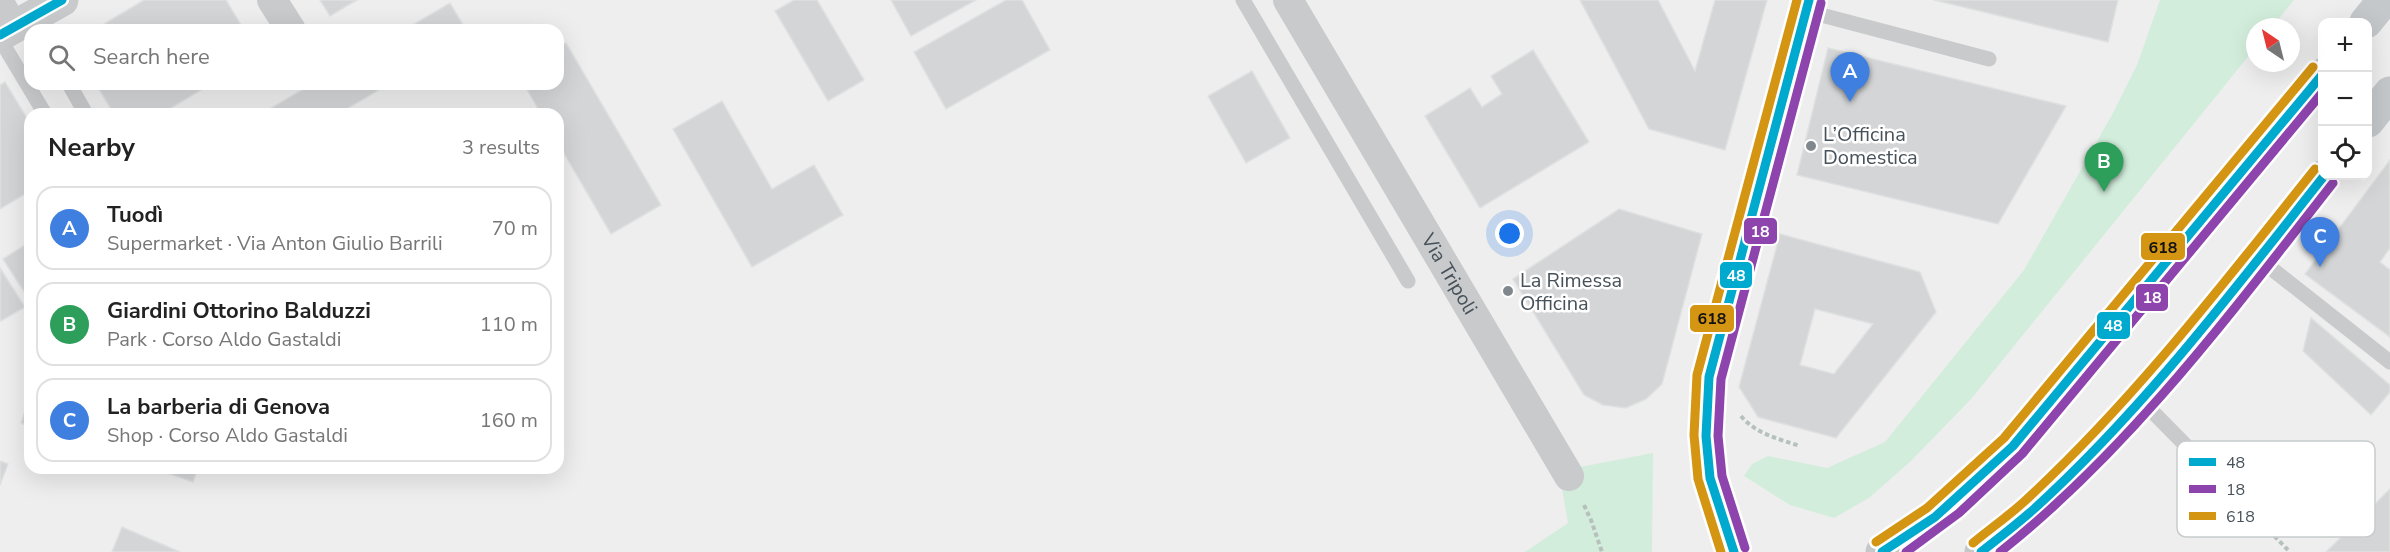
<!DOCTYPE html>
<html lang="en">
<head>
<meta charset="utf-8">
<style>
  :root { --surface:#fff; --page:#f2f2f2; --text:#222; --muted:#767676; --line:#e0e0e0; --accent:#ea580c }
  body { margin:0; font-family:"Nunito Sans",sans-serif; background:var(--page); color:var(--text) }
  .controls { position:absolute; right:18px; top:18px; display:grid; overflow:hidden; border-radius:12px; box-shadow:0 6px 24px #0002 }
  .controls button { width:54px; height:54px; display:grid; place-items:center; padding:0; border:0; border-bottom:2px solid var(--line); background:var(--surface); color:var(--text); font:30px sans-serif }
  .compass { position:absolute; left:2246px; top:18px; width:54px; height:54px; border-radius:50%; background:var(--surface); box-shadow:0 6px 24px #0002; rotate:325deg }
  .you { position:absolute; left:1510px; top:234px; width:21px; height:21px; margin:-15px; border:4px solid #fff; border-radius:50%; background:#1a73e8; box-shadow:0 0 0 9px #1a73e833 }
  .badge { display:grid; place-items:center; width:39px; height:39px; border-radius:50%; background:var(--accent); color:#fff; font-size:20px; font-weight:700 }
  .pin { position:absolute; translate:-50% -50px; filter:drop-shadow(0 2px 3px #0008) }
  .pin::after { content:''; position:absolute; top:32px; width:21px; height:18px; background:inherit; clip-path:polygon(0 0,100% 0,50% 100%) }
  .list { margin:0; padding:0; list-style:none }
  h2 { display:flex; justify-content:space-between; align-items:center; height:78px; margin:0; padding:0 24px; font-size:26px }
  h2 small { font-size:20px; font-weight:400; color:var(--muted) }
  .list li { display:grid; grid-template-columns:39px 1fr auto; gap:18px; align-items:center; box-sizing:border-box; height:84px; margin:0 12px 12px; padding:0 12px; border:2px solid var(--line); border-radius:18px }
  .list b { display:block; font-size:22px; white-space:nowrap }
  .list p { margin:0; font-size:20px; white-space:nowrap; color:var(--muted) }
  .list em { font-size:20px; font-style:normal; color:var(--muted) }
  .icon { flex:none; width:33px; height:33px; fill:none; stroke:currentColor; stroke-width:2; stroke-linecap:round; stroke-linejoin:round }
  .map { position:relative; flex:none; width:2390px; height:552px; overflow:hidden }
  .search { position:absolute; background:var(--surface); box-shadow:0 6px 24px #0002; left:24px; top:24px; width:540px; height:66px; display:flex; align-items:center; gap:15px; box-sizing:border-box; padding:0 21px; border-radius:18px; color:var(--muted); font-size:22px }
  .panel { position:absolute; background:var(--surface); box-shadow:0 6px 24px #0002; left:24px; top:108px; width:540px; height:366px; border-radius:18px }
  .map>svg:first-child { display:block }
</style>
</head>
<body>
<div class="map">
<svg width="2390" height="552" viewBox="0 0 2390 552">
  <rect width="100%" height="100%" fill="#eee"/>
  <g fill="#d2eddb">
    <path d="M2160,0H2294L2272,27H2255V48L1972,398L1911,461L1869,498L1834,518L1790,505L1744,476L1752,464L1768,456L1827,468L1885,442L2024,270L2113,113L2137,65Z"/>
    <path d="M1653,453L1652,552H1525L1568,523L1559,471Z"/>
  </g>
  <g fill="#d4d5d6" stroke="#dfe0e1" stroke-width="1.5" fill-rule="evenodd">
    <path d="M144,0H226L244,30H174L173,28L169,30H94Z"/>
    <path d="M320,0H357L330,16Z"/>
    <path d="M794,0H817L864,80L828,101L775,11Z"/>
    <path d="M891,0H976L911,36Z"/>
    <path d="M1006,0H1022L1050,50L946,109L914,52Z"/>
    <path d="M1580,0H1658L1695,71L1715,0H1767L1725,150L1649,129Z"/>
    <path d="M1934,0H2118L2108,42Z"/>
    <path d="M450,3L466,30H404Z"/>
    <path d="M566,43L661,205L611,234L558,143V114H541L524,84H558V47Z"/>
    <path d="M1828,48L2066,106L1998,224L1797,175Z"/>
    <path d="M1533,50L1589,142L1480,208L1425,116L1470,88L1482,107L1502,94L1491,76Z"/>
    <path d="M1252,71L1290,138L1246,163L1208,96Z"/>
    <path d="M5,82L30,123V191L0,209V85Z"/>
    <path d="M96,84H211L161,114H114Z"/>
    <path d="M312,84H389L338,114H261Z"/>
    <path d="M722,101L772,189L814,165L843,215L752,267L673,129Z"/>
    <path d="M2390,160V248L2380,262L2390,270V337L2305,274Z"/>
    <path d="M1619,209L1702,234L1662,384L1646,399L1626,408L1603,405L1584,395L1513,279Z"/>
    <path d="M1780,234L1920,272L1936,312L1836,438L1758,417L1739,387ZM1815,309L1873,324L1834,374L1800,365Z"/>
    <path d="M25,245L30,254V301L3,259Z"/>
    <path d="M0,268L25,307L1,321L0,320Z"/>
    <path d="M2311,318L2390,385V392L2371,415L2303,351Z"/>
    <path d="M30,396V427L21,423Z"/>
    <path d="M0,461L8,464L0,485Z"/>
    <path d="M163,468H198L193,482L162,471Z"/>
    <path d="M2390,489V552H2326Z"/>
    <path d="M122,527L180,552H112Z"/>
  </g>
  <g fill="none" stroke-linecap="round" stroke-linejoin="round">
    <g stroke="#b6c1bd" stroke-width="4" stroke-dasharray="4.5 3" stroke-linecap="butt">
      <path d="M1741,416C1756,434 1779,439 1800,446"/>
      <path d="M2227,488L2290,552"/>
      <path d="M1584,505L1591,520L1602,552"/>
    </g>
    <g stroke="#c8cacc" stroke-width="15">
      <path d="M1243,0L1408,281"/>
      <path d="M1806,11L1989,59"/>
      <path d="M0,39L45,114"/>
      <path d="M69,84L86,114"/>
      <path d="M2258,258L2390,362"/>
      <path d="M2140,399L2210,470"/>
    </g>
    <g stroke="#c8cacc" stroke-width="30">
      <path d="M272,0L291,30"/>
      <path id="s1" d="M1288,0L1569,476"/>
      <path d="M0,4L13,27"/>
    </g>
    <g stroke="#c8cacc" stroke-width="33">
      <path d="M0,35L62,0"/>
      <path d="M1734,552L1710,478L1706,436L1709,377L1809,0"/>
    </g>
    <g stroke="#c4c8cb" stroke-width="33">
      <path d="M2366,22L2384,0"/>
      <path d="M2368,121L2390,93"/>
      <path d="M1882,552C1932,526 1973,484 2013,446L2322,75"/>
      <path d="M1981,552C1998,538 2017,524 2034,509C2142,410 2233,290 2324,176"/>
    </g>
    <g stroke="#fff" stroke-width="14">
      <g id="bus-1">
        <path d="M0,35L62,0"/>
        <path d="M1734,552L1710,478L1706,436L1709,377L1809,0"/>
        <path d="M1882,552L1935,517L2013,446L2322,75"/>
        <path d="M1981,552C1999,538 2017,524 2034,509C2143,410 2233,291 2324,176"/>
      </g>
    </g>
    <g stroke="#fff" stroke-width="14">
      <g id="bus-2">
        <path d="M1745,548L1722,476L1718,436L1721,379L1821,3"/>
        <path d="M1906,552L1959,513L2022,454L2322,93"/>
        <path d="M2000,552C2130,449 2231,313 2333,183"/>
      </g>
    </g>
    <g stroke="#fff" stroke-width="14">
      <g id="bus-3">
        <path d="M1876,542L1927,508L2004,438L2313,67"/>
        <path d="M1973,543C1991,528 2010,515 2027,499C2134,400 2224,283 2315,169"/>
        <path d="M1721,552L1698,479L1694,435L1697,375L1797,0"/>
      </g>
    </g>
    <use href="#bus-1" stroke="#00a9ce" stroke-width="9"/>
    <use href="#bus-2" stroke="#8e44ad" stroke-width="9"/>
    <use href="#bus-3" stroke="#d49512" stroke-width="9"/>
  </g>
  <g fill="#81888d" stroke="#fff" stroke-width="2">
    <circle cx="1811" cy="146" r="6"/>
    <circle cx="1508" cy="291" r="6"/>
  </g>
  <g text-anchor="middle" stroke-width="5" stroke-linejoin="round" paint-order="stroke">
    <g font-size="20" fill="#465159" stroke="#fff" text-anchor="start">
      <text x="1823" y="141">L’Officina<tspan x="1823" dy="23">Domestica</tspan></text>
      <text x="1520" y="287">La Rimessa<tspan x="1520" dy="23">Officina</tspan></text>
    </g>
    <g font-size="20" fill="#465159" stroke="#fff">
      <text dy="7" stroke="none"><textPath href="#s1" startOffset="318">Via Tripoli</textPath></text>
    </g>
  </g>
  <rect x="2177" y="441" width="198" height="96" rx="9" fill="#fff" stroke="#c8cbcd" stroke-width="1.5"/>
  <rect x="2189" y="458" width="27" height="8" fill="#00a9ce"/>
  <rect x="2189" y="485" width="27" height="8" fill="#8e44ad"/>
  <rect x="2189" y="512" width="27" height="8" fill="#d49512"/>
  <g font-size="16" fill="#465159">
    <text x="2226" y="468">48</text>
    <text x="2226" y="495">18</text>
    <text x="2226" y="522">618</text>
  </g>
  <g stroke="#fff" stroke-width="2">
    <rect x="1743" y="217" width="35" height="28" rx="6" fill="#8e44ad"/>
    <rect x="2140" y="232" width="46" height="29" rx="6" fill="#d49512"/>
    <rect x="1719" y="261" width="34" height="28" rx="6" fill="#00a9ce"/>
    <rect x="2135" y="283" width="34" height="29" rx="6" fill="#8e44ad"/>
    <rect x="1689" y="304" width="46" height="29" rx="6" fill="#d49512"/>
    <rect x="2096" y="311" width="35" height="29" rx="6" fill="#00a9ce"/>
  </g>
  <g font-size="16" text-anchor="middle" font-weight="bold" fill="#fff">
    <text x="1760" y="237">18</text>
    <text x="1736" y="281">48</text>
    <text x="2152" y="303">18</text>
    <text x="2113" y="331">48</text>
  </g>
  <g font-size="16" text-anchor="middle" font-weight="bold" fill="#111">
    <text x="2163" y="253">618</text>
    <text x="1712" y="324">618</text>
  </g>
</svg>
<div class="controls">
<button>+</button>
<button>−</button>
<button><svg class="icon" aria-label="locate" viewBox="0 0 24 24"><circle cx="12" cy="12" r="6"/><path d="M12 2v4M12 18v4M2 12h4M18 12h4"/></svg></button>
</div>
<svg class="compass" viewBox="-18 -18 36 36"><path d="M0-13l5 13h-10z" fill="#e53935"/><path d="M0 13l5-13h-10z" fill="#767676"/></svg>
<div class="you"></div>
<div class="pin badge" style="left:1850px;top:102px;background:#3f7fe0">A</div>
<div class="pin badge" style="left:2104px;top:192px;background:#2e9e5b">B</div>
<div class="pin badge" style="left:2320px;top:267px;background:#3f7fe0">C</div>
<div class="search"><svg class="icon" aria-label="search" viewBox="0 0 24 24"><circle cx="10" cy="10" r="6"/><path d="M15 15l6 6"/></svg>Search here</div>
<section class="panel">
<h2>Nearby<small>3 results</small></h2>
<ul class="list">
<li><span class="badge" style="background:#3f7fe0">A</span><div><b>Tuodì</b><p>Supermarket · Via Anton Giulio Barrili</p></div><em>70 m</em></li>
<li><span class="badge" style="background:#2e9e5b">B</span><div><b>Giardini Ottorino Balduzzi</b><p>Park · Corso Aldo Gastaldi</p></div><em>110 m</em></li>
<li><span class="badge" style="background:#3f7fe0">C</span><div><b>La barberia di Genova</b><p>Shop · Corso Aldo Gastaldi</p></div><em>160 m</em></li>
</ul>
</section>
</div>
</body>
</html>
